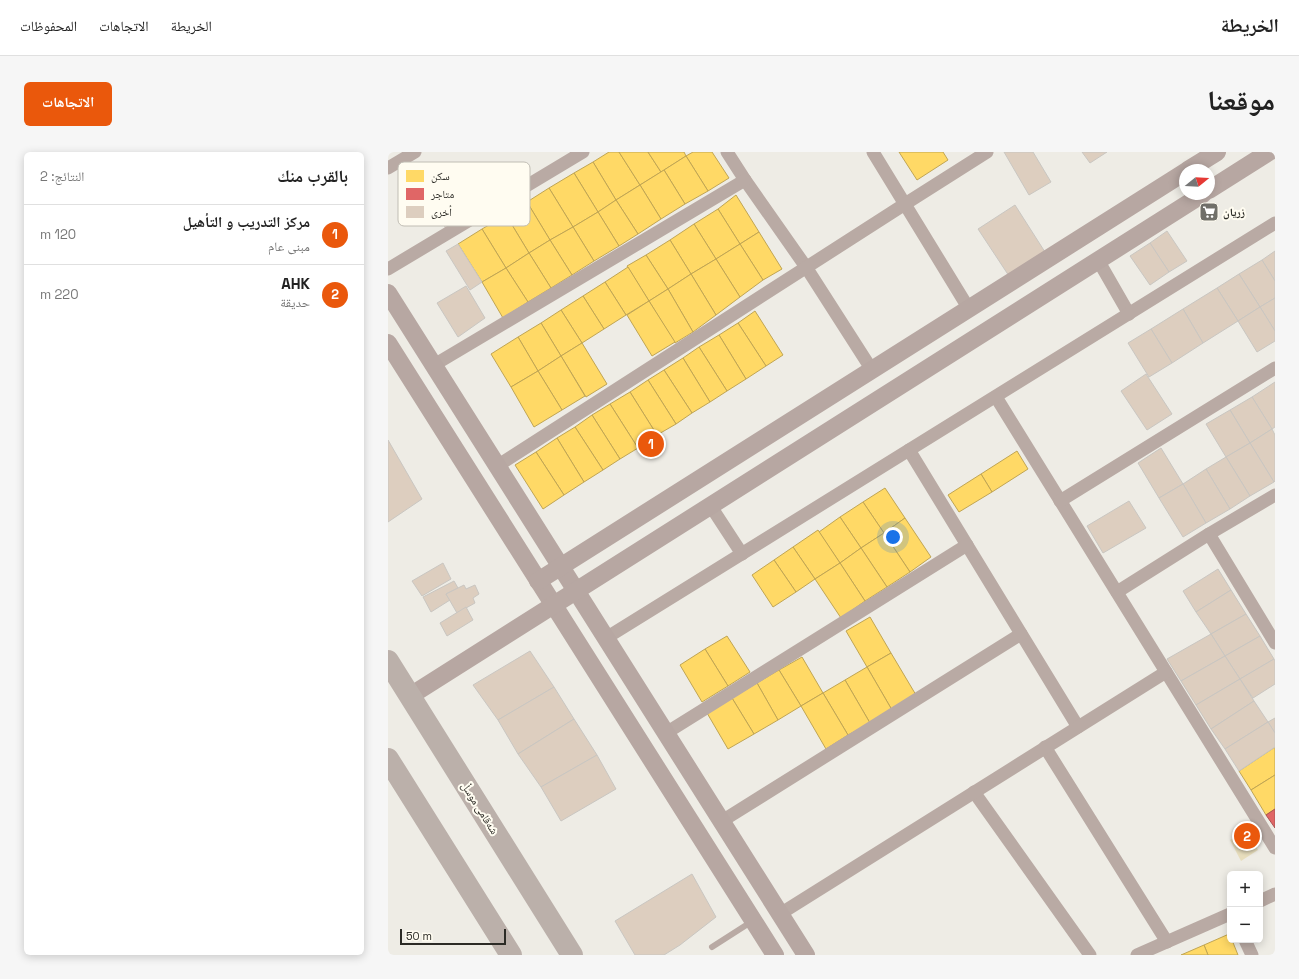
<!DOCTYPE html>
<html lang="ar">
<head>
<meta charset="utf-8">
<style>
  :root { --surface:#fff; --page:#f6f6f6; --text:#222; --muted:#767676; --line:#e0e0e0; --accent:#ea580c }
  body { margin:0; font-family:"Space Grotesk","Noto Naskh Arabic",sans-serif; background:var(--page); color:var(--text); direction:rtl }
  .controls { position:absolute; right:12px; bottom:12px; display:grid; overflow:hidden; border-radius:6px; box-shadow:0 2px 10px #0003 }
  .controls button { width:36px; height:36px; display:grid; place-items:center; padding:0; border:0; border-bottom:1px solid var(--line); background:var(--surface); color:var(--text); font:20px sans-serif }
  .compass { position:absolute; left:791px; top:12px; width:36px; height:36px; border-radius:50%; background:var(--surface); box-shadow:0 2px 10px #0003; rotate:72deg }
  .scale { position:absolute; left:12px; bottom:10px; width:106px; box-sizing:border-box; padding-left:4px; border:2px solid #2c2b26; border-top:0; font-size:11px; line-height:14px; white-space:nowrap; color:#2c2b26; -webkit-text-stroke:3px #fffcf1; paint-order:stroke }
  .you { position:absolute; left:505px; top:385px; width:14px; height:14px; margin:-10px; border:3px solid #fff; border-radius:50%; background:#1a73e8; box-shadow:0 0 0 6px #1a73e833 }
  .badge { display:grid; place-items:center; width:26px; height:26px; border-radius:50%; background:var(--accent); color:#fff; font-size:13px; font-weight:700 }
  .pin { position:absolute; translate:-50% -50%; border:2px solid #fff; box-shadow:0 1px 4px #0006 }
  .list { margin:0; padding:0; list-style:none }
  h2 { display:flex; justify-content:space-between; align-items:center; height:52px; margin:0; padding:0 16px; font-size:17px }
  h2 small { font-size:13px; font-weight:400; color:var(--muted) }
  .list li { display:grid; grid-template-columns:26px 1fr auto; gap:12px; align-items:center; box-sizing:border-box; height:60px; padding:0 16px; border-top:1px solid var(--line) }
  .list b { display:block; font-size:15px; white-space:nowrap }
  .list p { margin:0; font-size:13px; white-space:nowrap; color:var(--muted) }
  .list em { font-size:13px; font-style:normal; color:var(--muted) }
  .map { position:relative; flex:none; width:887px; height:803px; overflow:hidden; direction:ltr; border-radius:6px }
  header { display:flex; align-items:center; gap:24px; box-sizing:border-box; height:56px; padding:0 20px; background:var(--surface); border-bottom:1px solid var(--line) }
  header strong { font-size:19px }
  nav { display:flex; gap:22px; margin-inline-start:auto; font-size:14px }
  .intro { display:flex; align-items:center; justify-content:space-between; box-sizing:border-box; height:96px; padding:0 24px }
  h1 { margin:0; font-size:28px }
  .button { padding:10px 18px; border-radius:6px; background:var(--accent); color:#fff; font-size:14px; font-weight:700 }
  main { display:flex; gap:24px; padding:0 24px }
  aside { flex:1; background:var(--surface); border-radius:6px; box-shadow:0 2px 10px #0003 }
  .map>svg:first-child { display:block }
</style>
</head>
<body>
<header>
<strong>الخريطة</strong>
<nav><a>الخريطة</a><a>الاتجاهات</a><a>المحفوظات</a></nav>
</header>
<div class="intro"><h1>موقعنا</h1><a class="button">الاتجاهات</a></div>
<main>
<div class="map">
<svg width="887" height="803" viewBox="0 0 887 803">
  <rect width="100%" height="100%" fill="#eeece5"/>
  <path fill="#e7ddbc" d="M858,677L870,698L853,709L842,688Z"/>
  <g fill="#ffd966" stroke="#c0a553">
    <path d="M221,0H231L252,33L228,48L205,10Z"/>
    <path d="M231,0H260L273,20L252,33Z"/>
    <path d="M260,0H296L298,4L273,20Z"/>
    <path d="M305,0H324L341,26L320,39L298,4Z"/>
    <path d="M511,0H555L560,8L529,28Z"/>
    <path d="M298,4L320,39L297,52L276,18Z"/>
    <path d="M205,10L228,48L210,60L186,21Z"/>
    <path d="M276,18L297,52L273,67L252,33Z"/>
    <path d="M186,21L210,60L185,75L161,36Z"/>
    <path d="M252,33L273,67L250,82L228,48Z"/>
    <path d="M161,36L185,75L162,88L139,50Z"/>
    <path d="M348,43L371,80L352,92L330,57Z"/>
    <path d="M228,48L250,82L231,94L210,60Z"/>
    <path d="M139,50L162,88L141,101L118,63Z"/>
    <path d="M330,57L352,92L328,107L306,72Z"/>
    <path d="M210,60L231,94L206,109L185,75Z"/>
    <path d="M118,63L141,101L118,116L94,77Z"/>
    <path d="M306,72L328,107L303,122L282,88Z"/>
    <path d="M185,75L206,109L184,123L162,88Z"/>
    <path d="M94,77L118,116L94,130L70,92Z"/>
    <path d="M371,80L394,117L375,128L352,92Z"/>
    <path d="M162,88L184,123L163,136L141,101Z"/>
    <path d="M282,88L303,122L280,137L258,103Z"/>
    <path d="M352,92L375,128L352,145L328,107Z"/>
    <path d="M141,101L163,136L140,150L118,116Z"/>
    <path d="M258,103L280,137L261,149L239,114Z"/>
    <path d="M328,107L352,145L328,163L303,122Z"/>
    <path d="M240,115L261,149L238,163L217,130Z"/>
    <path d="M118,116L140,150L115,166L94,130Z"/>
    <path d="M303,122L328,163L305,180L280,137Z"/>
    <path d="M217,130L238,163L216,177L195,144Z"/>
    <path d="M280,137L305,180L287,191L261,149Z"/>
    <path d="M195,144L216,177L194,191L173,158Z"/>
    <path d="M261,149L287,190L264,204L239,163Z"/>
    <path d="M173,158L194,191L173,204L153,171Z"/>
    <path d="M367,159L395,203L378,214L350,171Z"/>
    <path d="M153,171L173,204L150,219L130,185Z"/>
    <path d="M350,171L378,214L358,227L331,183Z"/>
    <path d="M331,183L358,227L339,239L311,195Z"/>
    <path d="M130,185L150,219L123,235L103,202Z"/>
    <path d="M194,191L219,232L198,245L173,204Z"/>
    <path d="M311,195L339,239L322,250L295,206Z"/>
    <path d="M173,204L197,244L174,258L150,219Z"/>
    <path d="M295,206L322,250L304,261L276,218Z"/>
    <path d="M276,218L304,261L288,272L260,228Z"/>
    <path d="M150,219L174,258L146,275L123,235Z"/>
    <path d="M260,228L288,272L269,283L242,240Z"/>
    <path d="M242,240L269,283L250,296L222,252Z"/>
    <path d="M222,252L250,296L232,307L204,263Z"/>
    <path d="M204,263L232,307L215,318L187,275Z"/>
    <path d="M187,275L215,318L196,330L169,286Z"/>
    <path d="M169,286L196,330L176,343L148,300Z"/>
    <path d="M629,299L640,317L604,340L593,322Z"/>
    <path d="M148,300L176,343L155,357L127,313Z"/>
    <path d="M593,322L604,340L571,360L560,343Z"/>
    <path d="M497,336L517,366L496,381L475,350Z"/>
    <path d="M475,350L496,381L473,396L452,365Z"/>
    <path d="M452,365L473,396L452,411L431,380Z"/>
    <path d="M517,366L543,405L522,420L496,381Z"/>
    <path d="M430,378L452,411L427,427L405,395Z"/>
    <path d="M496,381L522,420L499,435L473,396Z"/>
    <path d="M405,395L427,427L408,440L386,408Z"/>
    <path d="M473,396L499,435L477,449L452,411Z"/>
    <path d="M386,408L408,440L385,455L364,423Z"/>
    <path d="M452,411L477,449L453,466L427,427Z"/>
    <path d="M482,465L503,501L479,515L458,479Z"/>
    <path d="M339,484L362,520L340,534L317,497Z"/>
    <path d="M317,497L340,534L314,550L292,513Z"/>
    <path d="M503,501L528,543L504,558L479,515Z"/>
    <path d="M414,505L435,541L413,554L391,518Z"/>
    <path d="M479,515L504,558L482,571L457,528Z"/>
    <path d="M391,518L413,554L390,568L369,531Z"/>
    <path d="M457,528L482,571L460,583L435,541Z"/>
    <path d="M369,531L390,568L366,582L344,546Z"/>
    <path d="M435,541L460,583L438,597L413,554Z"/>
    <path d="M344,546L366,582L340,597L319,561Z"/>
    <path d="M887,595V623L863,638L851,619Z"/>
    <path d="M887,623V657L878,663L863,638Z"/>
    <path d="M841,782L842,788H844L850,803H820L816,793Z"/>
    <path d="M816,793L820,803H793Z"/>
  </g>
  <path fill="#e06666" stroke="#aa5453" d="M887,657V676L878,663Z"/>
  <g fill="#ddcebf" stroke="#c9c6c1">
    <path d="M616,0H645L663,30L641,43Z"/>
    <path d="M694,0H719L702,11Z"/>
    <path d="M68,35L83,62L58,77L44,50Z"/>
    <path d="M627,53L657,100L621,124L590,77Z"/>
    <path d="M779,79L799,109L781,120L762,91Z"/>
    <path d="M762,91L781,120L762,133L742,104Z"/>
    <path d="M70,92L94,130L82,138L58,99Z"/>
    <path d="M887,99V129L874,108Z"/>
    <path d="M874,108L887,129V146L872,155L851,122Z"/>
    <path d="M851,122L872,155L850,169L829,136Z"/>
    <path d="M78,134L97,166L70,185L49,151Z"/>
    <path d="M829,136L850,169L815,191L795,157Z"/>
    <path d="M887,146V179L872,155Z"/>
    <path d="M872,155L887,179V189L869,200L850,169Z"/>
    <path d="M795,157L815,191L784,211L763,177Z"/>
    <path d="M763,177L784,211L761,225L740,191Z"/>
    <path d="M758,222L784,262L759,278L733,239Z"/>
    <path d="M887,230V275L884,277L864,245Z"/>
    <path d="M864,245L884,277L862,291L842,258Z"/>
    <path d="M842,258L862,291L838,305L818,272Z"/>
    <path d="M884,277L887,283V329L886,330L862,291Z"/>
    <path d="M0,288L34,347L0,370Z"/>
    <path d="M862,291L886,330L862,344L838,305Z"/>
    <path d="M773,296L795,332L771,346L750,311Z"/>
    <path d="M838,305L862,344L842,357L818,317Z"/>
    <path d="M818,317L842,357L818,371L795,332Z"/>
    <path d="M795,332L818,371L795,385L771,346Z"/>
    <path d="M741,349L758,376L715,401L699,374Z"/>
    <path d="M55,411L63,427L34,444L24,429Z"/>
    <path d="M830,417L843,438L808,460L795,439Z"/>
    <path d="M66,429L70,436L58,442L62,448L43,460L35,445Z"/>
    <path d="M76,433L78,437L87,433L91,442L85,446L87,451L69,461L58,442Z"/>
    <path d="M843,438L858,462L823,482L808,460Z"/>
    <path d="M78,455L85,468L59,484L52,471Z"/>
    <path d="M858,462L872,484L837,504L823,482Z"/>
    <path d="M823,482L837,504L793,529L779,507Z"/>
    <path d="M872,484L886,507L852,527L837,504Z"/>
    <path d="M142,499L166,535L110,568L85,533Z"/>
    <path d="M837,504L852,527L808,553L793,529Z"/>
    <path d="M886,507L887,509V532L865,546L852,527Z"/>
    <path d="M852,527L866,549L823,577L808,553Z"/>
    <path d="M166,535L186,567L130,602L110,568Z"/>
    <path d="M866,549L880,570L837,597L823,577Z"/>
    <path d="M887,566V581L880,570Z"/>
    <path d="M186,567L209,603L153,635L130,602Z"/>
    <path d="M880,570L887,581V595L851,619L837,597Z"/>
    <path d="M209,603L228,637L173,669L153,635Z"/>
    <path d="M304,722L328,765L292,793L276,803H247L227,769Z"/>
  </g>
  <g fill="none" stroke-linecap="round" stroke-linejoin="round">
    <path stroke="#b9aaa4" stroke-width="6" d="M324,795L363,770"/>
    <g stroke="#b9aaa4" stroke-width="13">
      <path d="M339,0L357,28L418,115L484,218"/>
      <path d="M485,0L581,157"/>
      <path d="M0,16L27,0"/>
      <path d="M710,108L741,162"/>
      <path d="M0,117L195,0"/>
      <path d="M46,213L357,28"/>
      <path d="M608,245L887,696"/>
      <path d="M521,298L690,575"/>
      <path d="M109,314L517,52L599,0"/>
      <path d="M672,349L887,216"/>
      <path d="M322,353L354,402"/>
      <path d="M821,382L887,491"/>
      <path d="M729,440L821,382L887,343"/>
      <path d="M218,486L887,71"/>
      <path d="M278,581L579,393"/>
      <path d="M657,595L779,790"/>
      <path d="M586,640L702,803"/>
      <path d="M334,669L633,482"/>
      <path d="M872,749L887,742"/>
      <path d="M392,762L778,520"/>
      <path d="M857,788L864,803"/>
      <path d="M749,803L842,762"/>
    </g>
    <g stroke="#b7a7a2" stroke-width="18">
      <path d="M800,18L829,0"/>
      <path d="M821,38L881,0"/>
      <path d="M0,141L418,803"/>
      <path d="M0,191L387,803"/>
      <path d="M150,429L797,20"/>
      <path d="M22,544L815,42"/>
    </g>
    <g stroke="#bbb0aa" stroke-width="22">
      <path d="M0,509L184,803"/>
      <path d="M0,607L123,803"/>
    </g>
  </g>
  <defs>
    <g id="supermarket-square" transform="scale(1)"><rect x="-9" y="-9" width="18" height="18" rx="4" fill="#706f69" stroke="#fffcf1"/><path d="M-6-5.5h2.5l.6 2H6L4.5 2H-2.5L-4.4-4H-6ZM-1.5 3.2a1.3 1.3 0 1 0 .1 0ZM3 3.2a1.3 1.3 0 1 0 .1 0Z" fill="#fff"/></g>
  </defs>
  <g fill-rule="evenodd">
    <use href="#supermarket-square" x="821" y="60"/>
  </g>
  <g text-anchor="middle" stroke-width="4" stroke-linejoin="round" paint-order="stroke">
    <g font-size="11" font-weight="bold" fill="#2c2b26" stroke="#fffcf1" text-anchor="start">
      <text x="835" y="64">زریان</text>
    </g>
    <g font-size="11" fill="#2c2b26" stroke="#fffcf1">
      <text transform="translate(92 656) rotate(58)" y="4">شەقامی موسڵ</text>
    </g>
  </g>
  <rect x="10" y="10" width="132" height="64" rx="6" fill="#fffcf1" stroke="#c0bdb4" stroke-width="1"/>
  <rect x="18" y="18" width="18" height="12" fill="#ffd966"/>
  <rect x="18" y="36" width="18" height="12" fill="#e06666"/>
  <rect x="18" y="54" width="18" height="12" fill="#ddcebf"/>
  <g font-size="11" fill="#2c2b26">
    <text x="43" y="28">سكن</text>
    <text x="43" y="46">متاجر</text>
    <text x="43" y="64">أخرى</text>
  </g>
</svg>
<div class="controls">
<button>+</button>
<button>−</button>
</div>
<svg class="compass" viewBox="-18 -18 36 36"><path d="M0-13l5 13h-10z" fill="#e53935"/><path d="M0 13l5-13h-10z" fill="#767676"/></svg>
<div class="scale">50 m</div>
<div class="you"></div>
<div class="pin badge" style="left:263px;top:292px">1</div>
<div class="pin badge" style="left:859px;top:684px">2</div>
</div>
<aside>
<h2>بالقرب منك<small>النتائج: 2</small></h2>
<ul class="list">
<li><span class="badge">1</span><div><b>مركز التدريب و التأهيل</b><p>مبنى عام</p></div><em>120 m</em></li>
<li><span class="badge">2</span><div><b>AHK</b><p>حديقة</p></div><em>220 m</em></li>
</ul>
</aside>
</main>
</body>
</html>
